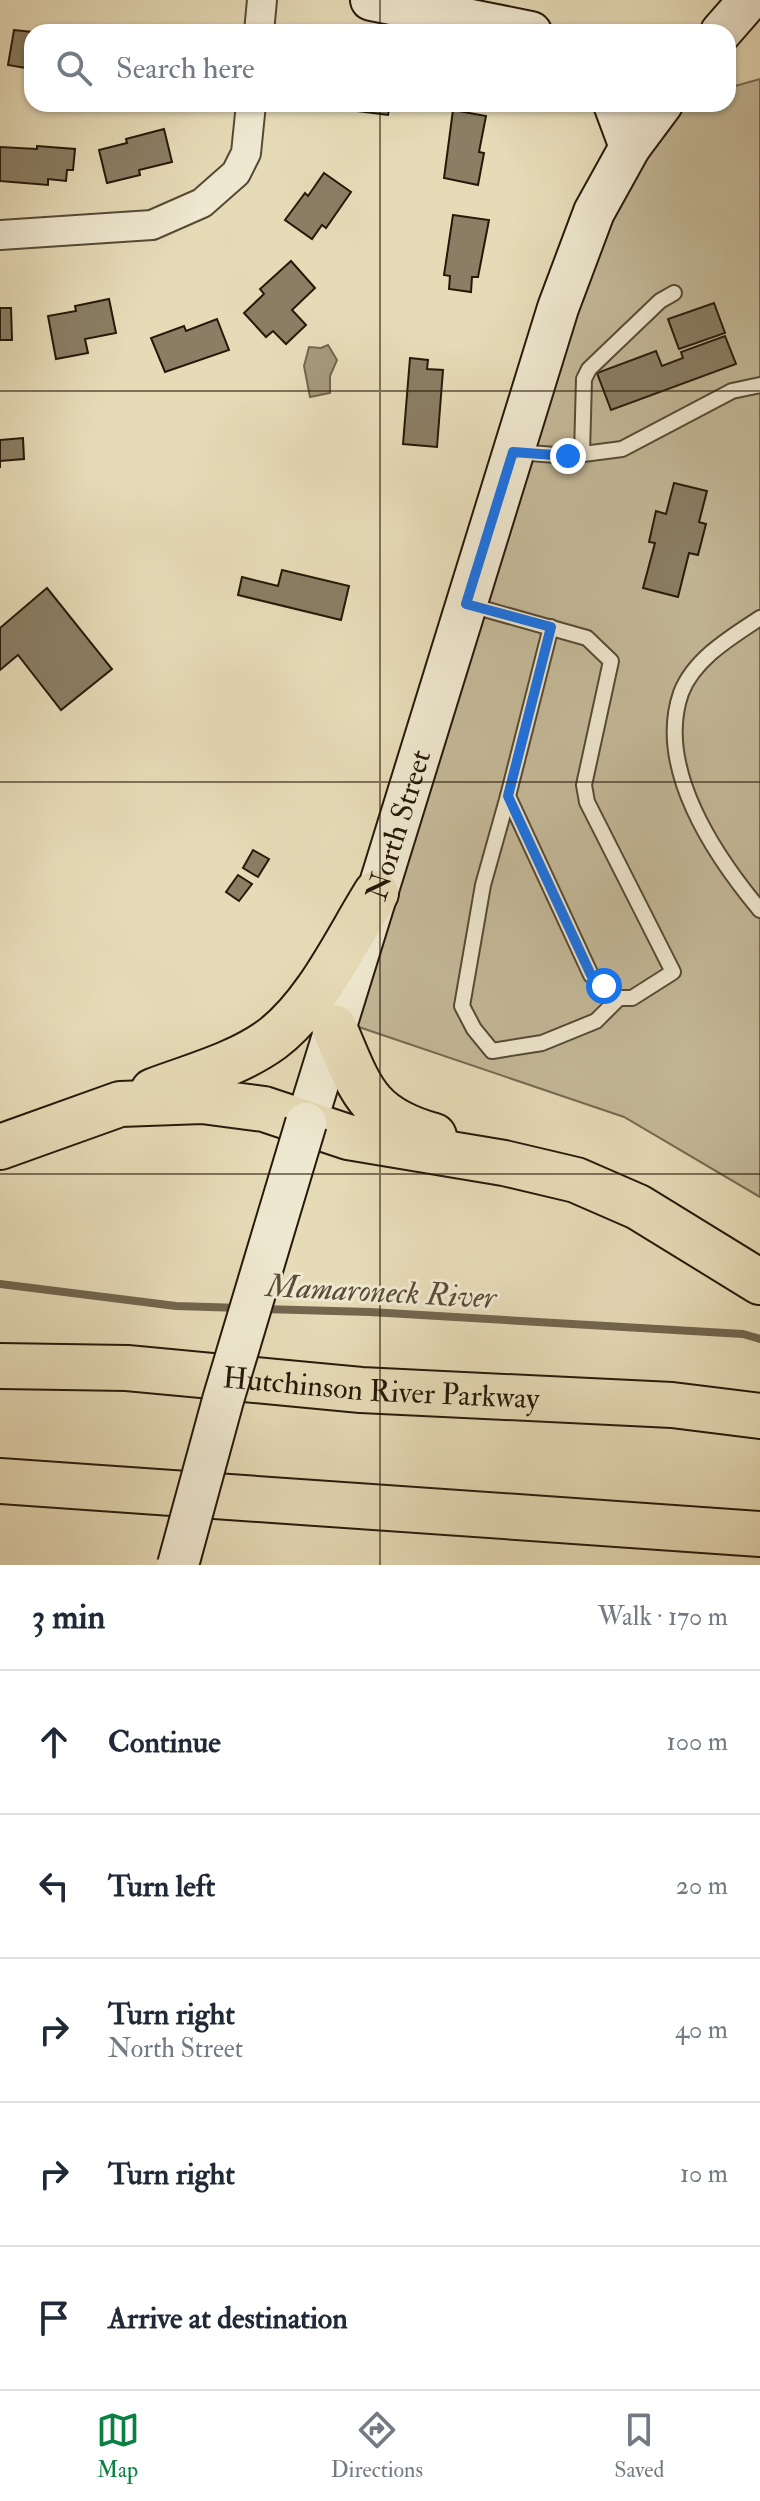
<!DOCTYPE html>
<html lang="en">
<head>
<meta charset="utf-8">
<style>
  :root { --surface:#fff; --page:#f2f2f3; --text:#1f2937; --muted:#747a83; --line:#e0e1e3; --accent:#0b8043 }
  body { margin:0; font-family:"IM FELL Double Pica",serif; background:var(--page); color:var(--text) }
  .stop { position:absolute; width:24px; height:24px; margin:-18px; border:6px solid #1a73e8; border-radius:50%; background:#fff }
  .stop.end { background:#1a73e8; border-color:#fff; box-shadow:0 2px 8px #0008 }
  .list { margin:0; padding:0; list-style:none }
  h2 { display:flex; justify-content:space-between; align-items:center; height:104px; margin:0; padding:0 32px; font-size:34px }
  h2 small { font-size:26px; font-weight:400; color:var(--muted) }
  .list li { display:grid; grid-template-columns:52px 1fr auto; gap:24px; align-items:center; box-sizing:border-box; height:144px; padding:0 32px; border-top:2px solid var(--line) }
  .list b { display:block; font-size:30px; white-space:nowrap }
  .list p { margin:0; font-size:26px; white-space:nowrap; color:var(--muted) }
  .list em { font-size:26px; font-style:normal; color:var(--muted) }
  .icon { flex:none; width:44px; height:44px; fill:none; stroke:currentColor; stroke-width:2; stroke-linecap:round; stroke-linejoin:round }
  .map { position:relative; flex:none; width:760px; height:1565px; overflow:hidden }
  .search { position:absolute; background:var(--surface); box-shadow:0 2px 6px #0004; left:24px; right:24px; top:24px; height:88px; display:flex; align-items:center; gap:20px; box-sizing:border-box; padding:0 28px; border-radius:24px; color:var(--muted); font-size:30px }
  .sheet { height:824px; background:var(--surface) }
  nav { display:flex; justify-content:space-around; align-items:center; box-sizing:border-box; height:112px; border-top:2px solid var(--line); background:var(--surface); font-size:22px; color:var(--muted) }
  nav a { display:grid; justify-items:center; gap:4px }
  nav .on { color:var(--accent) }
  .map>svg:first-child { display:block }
</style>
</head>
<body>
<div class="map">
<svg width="760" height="1565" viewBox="0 0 760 1565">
  <rect width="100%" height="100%" fill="#e6dbb7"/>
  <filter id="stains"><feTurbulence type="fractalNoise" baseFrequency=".0025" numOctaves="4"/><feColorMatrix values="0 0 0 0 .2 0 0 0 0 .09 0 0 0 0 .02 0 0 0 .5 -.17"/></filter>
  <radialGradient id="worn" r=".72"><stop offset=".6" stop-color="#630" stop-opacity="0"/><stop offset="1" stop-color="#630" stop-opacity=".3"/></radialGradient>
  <path fill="#c5ba9a" stroke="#766a52" stroke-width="2" d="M760,79V1197L624,1117L353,1025L604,228L680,104H728V88Z"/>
  <path fill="#a5997c" stroke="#72664e" stroke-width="2" d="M328,345L337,360L330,376V393L310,397L304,366L309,347L321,348Z"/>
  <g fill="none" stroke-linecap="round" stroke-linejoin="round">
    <g stroke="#72664e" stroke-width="8">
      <path d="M0,1284L176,1306L241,1308"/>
      <path d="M262,1309L370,1312L743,1334L760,1339"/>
    </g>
  </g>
  <g fill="#8a7e64" stroke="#26190a" stroke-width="2">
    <path d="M14,30L32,32V69L8,65Z"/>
    <path d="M318,104H390L388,115L318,106Z"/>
    <path d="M453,110L486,116L479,152L484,153L478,185L444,178Z"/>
    <path d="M164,129L172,162L139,170L140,175L107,183L99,150L127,143L126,139Z"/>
    <path d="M37,146L75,149L73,170H67L66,181L48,179V185L0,181V147L37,149Z"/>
    <path d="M324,173L351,192L326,228L322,225L312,239L285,220L305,193L308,196Z"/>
    <path d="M453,215L489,220L478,277H472L471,292L449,289L450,276L444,275Z"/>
    <path d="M291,261L315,288L292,310L306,325L286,344L273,331L266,337L244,313L264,294L260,289Z"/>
    <path d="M109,299L116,333L85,339L88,353L56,359L48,316L76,311L75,306Z"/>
    <path d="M714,303L725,333L679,349L668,319Z"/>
    <path d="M0,308H11L12,340H0Z"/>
    <path d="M217,319L229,350L165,372L151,338L184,326L186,331Z"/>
    <path d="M725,336L736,364L611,410L597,373L656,351L662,366L683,358L681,352Z"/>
    <path d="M410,358L428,360L427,369L443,370L437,447L403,444Z"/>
    <path d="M23,438L24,459L0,461V468V440Z"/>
    <path d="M674,483L707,491L699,522L706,524L698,555L689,553L678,597L643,588L655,543L649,542L656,511L666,514Z"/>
    <path d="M282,570L349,586L341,620L238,595L242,577L278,586Z"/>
    <path d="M47,588L112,669L61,710L18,655L0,670V628Z"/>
    <path d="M253,850L269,859L258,877L243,868Z"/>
    <path d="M238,875L252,884L239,901L226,892Z"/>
  </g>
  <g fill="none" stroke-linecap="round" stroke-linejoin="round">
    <g stroke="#564a35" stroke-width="18">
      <g id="lane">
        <path d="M517,452L568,456L622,449L732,391L760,385"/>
        <path d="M582,454L584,379L589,369L660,301L674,293"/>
        <path d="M470,605L587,638L611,661L584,785L587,802L673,972L632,998H619L591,975L508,796L551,627"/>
        <path d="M760,618C731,637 694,659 681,693C655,768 715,856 760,910"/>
        <path d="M508,796L483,885L462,1006L474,1029L492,1051L542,1043L596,1021L619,998"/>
      </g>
    </g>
    <g stroke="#564a35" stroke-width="32">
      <g id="street">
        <path d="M259,32L262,0"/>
        <path d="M0,235L152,225L202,203L236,173L246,153L251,104"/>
      </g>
    </g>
    <g stroke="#26190a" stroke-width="44">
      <g id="secondary">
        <path d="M371,0L531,32"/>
        <path d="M721,32L749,0"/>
        <path d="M614,104L630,147"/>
        <path id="s1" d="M306,1123L558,308L594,212L630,147L662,104"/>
      </g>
    </g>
    <g stroke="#26190a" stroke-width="48">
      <g id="highway">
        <path d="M334,1027C360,1087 365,1117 434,1136"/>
        <path d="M153,1091C193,1076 238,1064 272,1039C317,1005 346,941 376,893"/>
        <path d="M0,1147L120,1104L202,1101L264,1109L348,1137L504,1163L576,1180L638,1207L760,1282"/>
        <path id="s2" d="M0,1366L127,1368L361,1390L672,1405L760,1416"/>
        <path d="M0,1481L760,1534"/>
      </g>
    </g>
    <use href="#lane" stroke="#efe8d0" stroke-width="14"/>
    <use href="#street" stroke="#efe8d0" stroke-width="28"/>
    <use href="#secondary" stroke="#efe8d0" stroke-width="40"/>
    <use href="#highway" stroke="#e6dbb7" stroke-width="44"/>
    <g stroke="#26190a" stroke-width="44" stroke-linecap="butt">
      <path id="secondary-bridge" d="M178,1565L223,1400L306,1123"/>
    </g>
    <use href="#secondary-bridge" stroke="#efe8d0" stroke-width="40"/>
  </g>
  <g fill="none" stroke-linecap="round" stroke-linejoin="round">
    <path stroke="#1a73e8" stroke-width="10" d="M568,456L513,452L466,604L551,627L508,796L591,975L604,986"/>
  </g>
  <path fill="none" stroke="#26190a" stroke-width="2" stroke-opacity="0.55" d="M380,0V32M380,104V1565M0,391H760M0,782H760M0,1174H760"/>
  <g text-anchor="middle" stroke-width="6" stroke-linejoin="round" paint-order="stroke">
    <g font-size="30" fill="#26190a" stroke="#efe8d0">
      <text dy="10" stroke="none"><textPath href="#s1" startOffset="312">North Street</textPath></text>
      <text dy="10" stroke="none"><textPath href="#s2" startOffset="382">Hutchinson River Parkway</textPath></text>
    </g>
    <g font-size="32" font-style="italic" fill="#594c38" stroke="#efe8d0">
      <text transform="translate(381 1291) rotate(3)" y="11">Mamaroneck River</text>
    </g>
  </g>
  <rect width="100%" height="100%" filter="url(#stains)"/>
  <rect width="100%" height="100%" fill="url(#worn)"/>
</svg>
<div class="stop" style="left:604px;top:986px"></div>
<div class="stop end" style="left:568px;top:456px"></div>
<div class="search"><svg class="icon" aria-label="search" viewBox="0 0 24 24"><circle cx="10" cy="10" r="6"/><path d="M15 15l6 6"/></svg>Search here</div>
</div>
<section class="sheet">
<h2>3 min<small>Walk · 170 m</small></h2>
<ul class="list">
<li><svg class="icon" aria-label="ahead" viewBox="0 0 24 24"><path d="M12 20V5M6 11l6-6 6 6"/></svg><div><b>Continue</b></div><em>100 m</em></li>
<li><svg class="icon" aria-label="left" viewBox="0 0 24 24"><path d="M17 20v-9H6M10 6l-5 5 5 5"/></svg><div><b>Turn left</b></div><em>20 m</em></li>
<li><svg class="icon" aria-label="right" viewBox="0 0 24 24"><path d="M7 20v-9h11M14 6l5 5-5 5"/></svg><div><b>Turn right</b><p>North Street</p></div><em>40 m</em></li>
<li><svg class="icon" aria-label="right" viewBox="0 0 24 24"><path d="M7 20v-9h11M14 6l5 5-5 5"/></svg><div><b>Turn right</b></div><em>10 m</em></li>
<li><svg class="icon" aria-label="arrive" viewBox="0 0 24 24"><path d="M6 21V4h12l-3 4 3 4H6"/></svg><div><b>Arrive at destination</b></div></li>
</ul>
</section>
<nav>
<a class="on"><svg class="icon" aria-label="map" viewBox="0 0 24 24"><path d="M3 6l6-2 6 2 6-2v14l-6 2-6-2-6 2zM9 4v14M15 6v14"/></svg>Map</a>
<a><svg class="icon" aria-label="directions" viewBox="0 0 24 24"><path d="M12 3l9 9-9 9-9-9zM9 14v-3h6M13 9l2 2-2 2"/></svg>Directions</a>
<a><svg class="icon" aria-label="saved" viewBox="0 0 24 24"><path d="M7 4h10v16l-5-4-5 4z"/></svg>Saved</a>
</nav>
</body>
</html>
